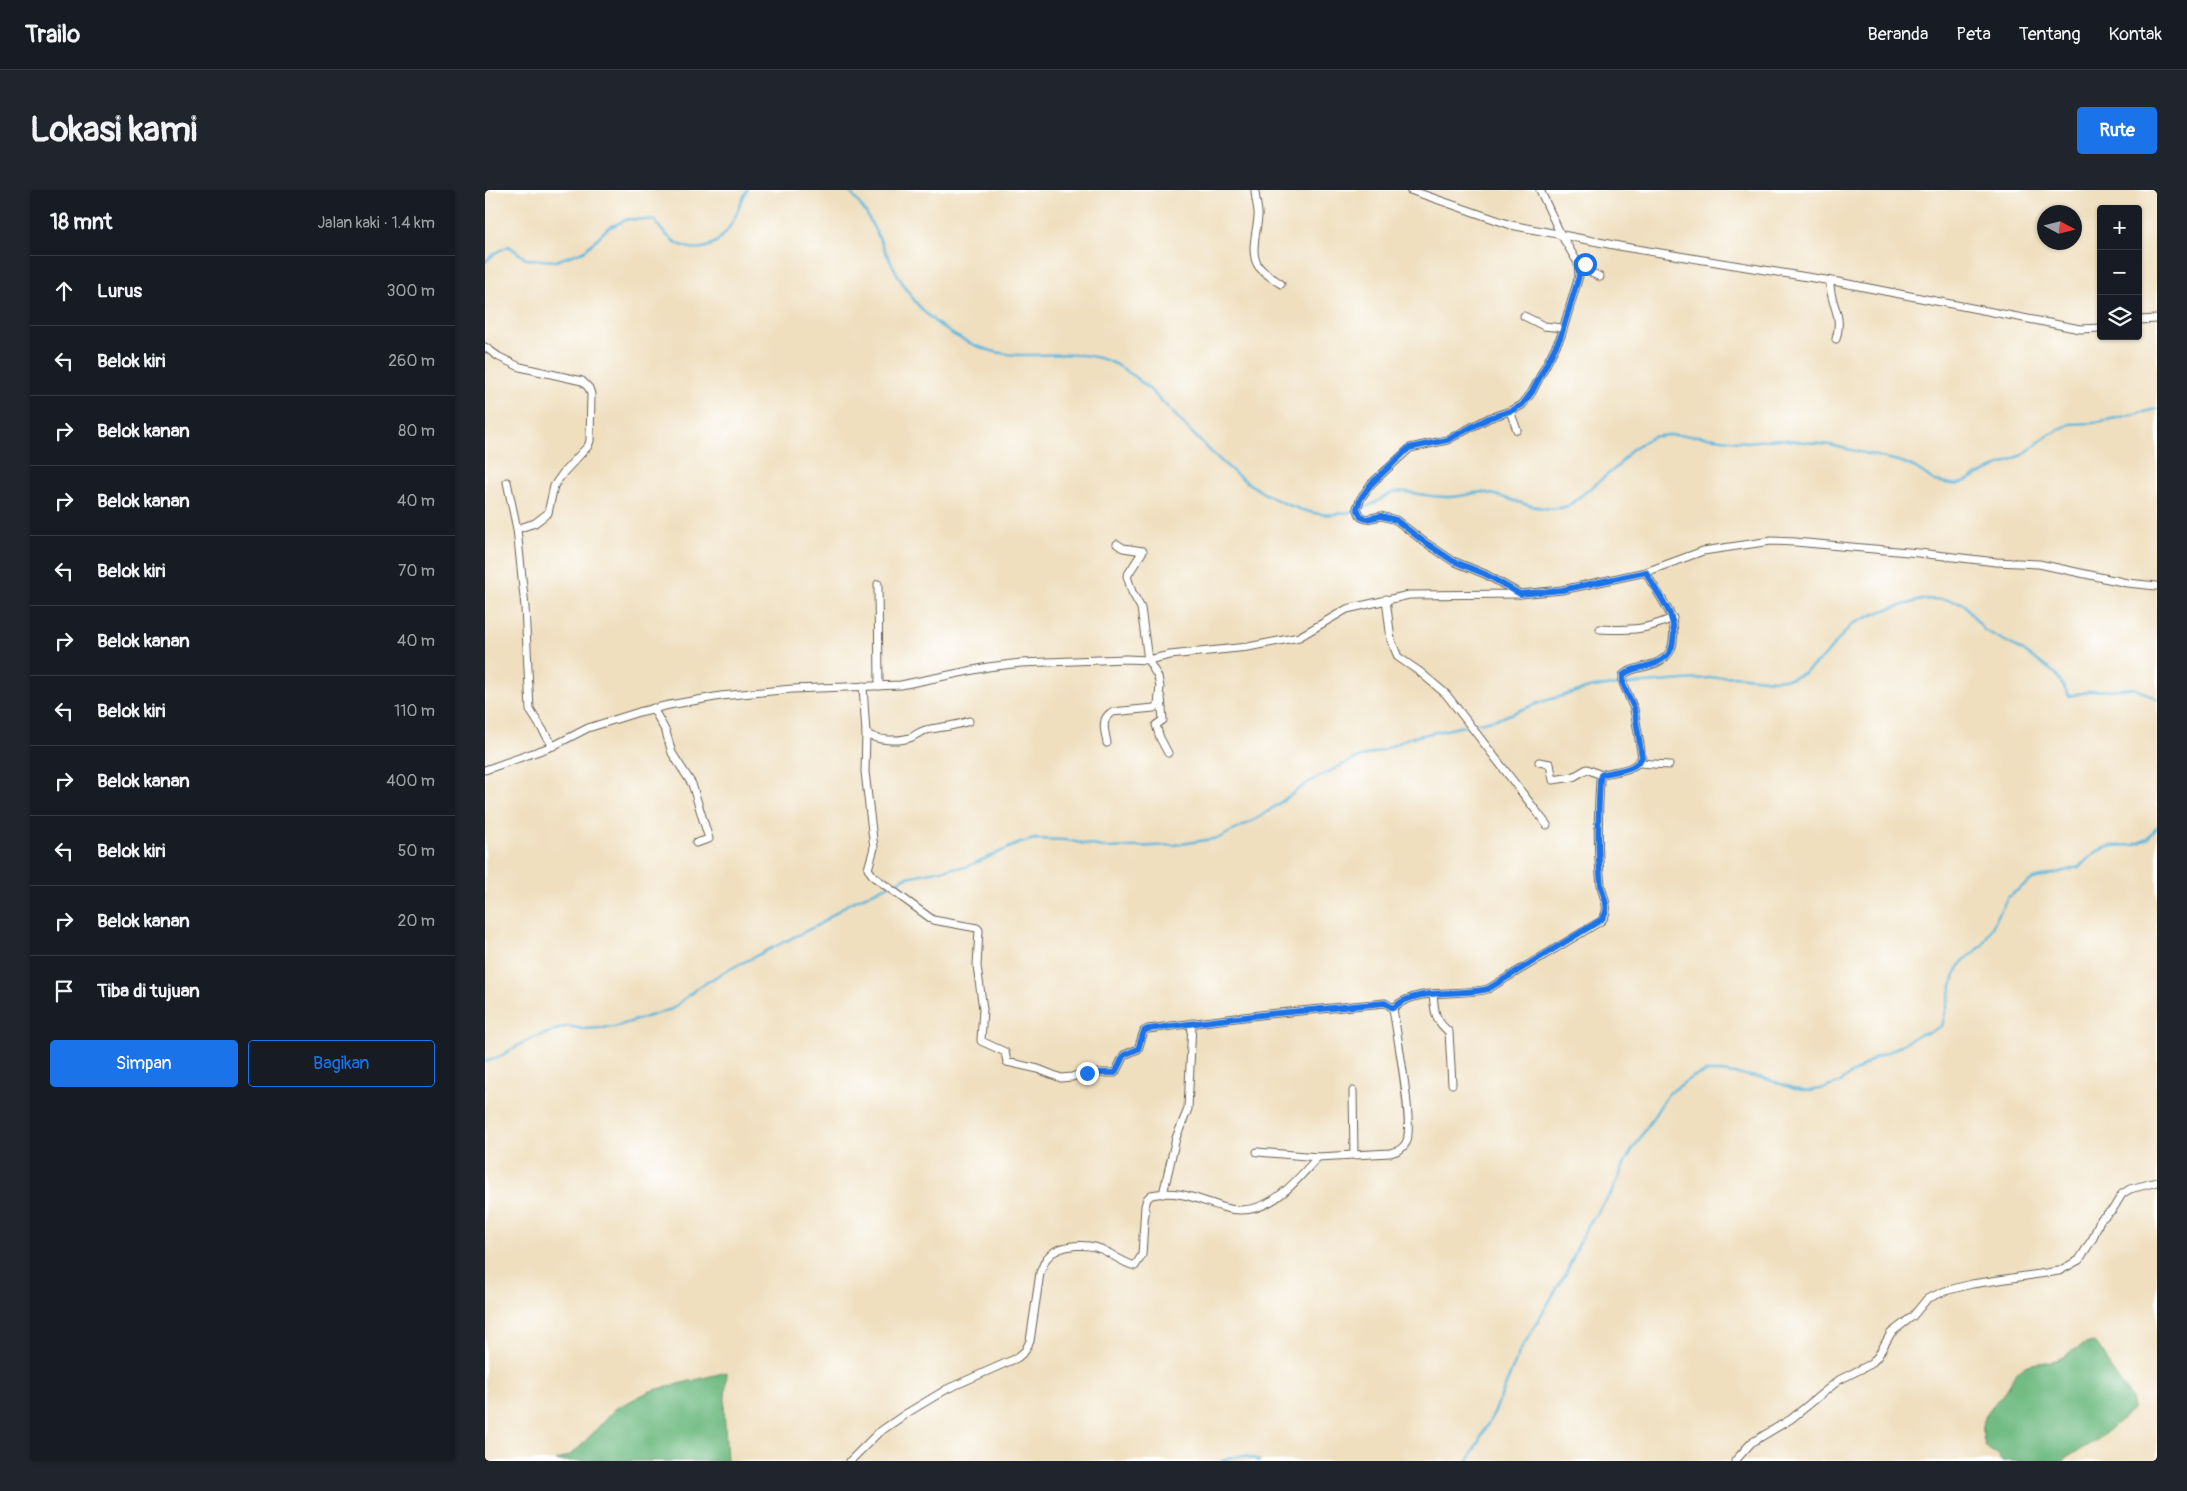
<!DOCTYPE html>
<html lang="id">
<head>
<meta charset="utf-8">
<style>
  :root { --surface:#171b24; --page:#20242c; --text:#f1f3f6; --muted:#9ea1a6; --line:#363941; --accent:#1a73e8 }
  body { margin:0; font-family:Pangolin,sans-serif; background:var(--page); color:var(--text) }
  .controls { position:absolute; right:15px; top:15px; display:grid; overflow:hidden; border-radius:5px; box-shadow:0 1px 4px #0004 }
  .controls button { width:45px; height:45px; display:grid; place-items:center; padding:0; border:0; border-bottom:1px solid var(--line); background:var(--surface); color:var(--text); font:25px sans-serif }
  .compass { position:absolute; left:1552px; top:15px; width:45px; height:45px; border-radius:50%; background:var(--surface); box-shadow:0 1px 4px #0004; rotate:97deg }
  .stop { position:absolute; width:15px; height:15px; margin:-11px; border:4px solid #1a73e8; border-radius:50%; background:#fff }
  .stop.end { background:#1a73e8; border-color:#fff; box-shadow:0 1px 5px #0008 }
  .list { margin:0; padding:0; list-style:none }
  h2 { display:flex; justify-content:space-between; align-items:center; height:65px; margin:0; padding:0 20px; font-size:21px }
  h2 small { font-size:16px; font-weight:400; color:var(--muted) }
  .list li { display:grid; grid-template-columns:32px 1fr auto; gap:15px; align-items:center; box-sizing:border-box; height:70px; padding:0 20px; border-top:1px solid var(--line) }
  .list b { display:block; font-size:19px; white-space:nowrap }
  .list em { font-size:16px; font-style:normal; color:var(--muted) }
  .actions { display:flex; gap:10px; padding:15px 20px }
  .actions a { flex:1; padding:11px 0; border:1px solid var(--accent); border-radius:5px; text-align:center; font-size:18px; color:var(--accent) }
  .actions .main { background:var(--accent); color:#fff }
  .icon { flex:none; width:28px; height:28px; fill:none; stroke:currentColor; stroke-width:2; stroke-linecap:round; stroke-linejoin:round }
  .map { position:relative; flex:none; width:1672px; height:1271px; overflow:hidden; border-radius:5px }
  header { display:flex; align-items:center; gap:30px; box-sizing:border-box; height:70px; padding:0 25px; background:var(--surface); border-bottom:1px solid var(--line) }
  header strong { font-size:24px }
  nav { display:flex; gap:28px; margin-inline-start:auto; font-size:18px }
  .intro { display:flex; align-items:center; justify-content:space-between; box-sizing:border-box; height:120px; padding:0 30px }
  h1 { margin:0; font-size:35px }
  .button { padding:12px 22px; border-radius:5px; background:var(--accent); color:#fff; font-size:18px; font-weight:700 }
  main { display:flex; gap:30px; padding:0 30px }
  aside { flex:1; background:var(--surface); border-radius:5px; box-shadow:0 1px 4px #0004 }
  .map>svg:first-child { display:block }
</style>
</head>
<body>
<header>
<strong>Trailo</strong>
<nav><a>Beranda</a><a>Peta</a><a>Tentang</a><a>Kontak</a></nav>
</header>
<div class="intro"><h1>Lokasi kami</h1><a class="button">Rute</a></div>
<main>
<aside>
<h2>18 mnt<small>Jalan kaki · 1.4 km</small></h2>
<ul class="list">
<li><svg class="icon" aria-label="ahead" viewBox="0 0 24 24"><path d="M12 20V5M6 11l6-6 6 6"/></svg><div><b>Lurus</b></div><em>300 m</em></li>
<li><svg class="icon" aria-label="left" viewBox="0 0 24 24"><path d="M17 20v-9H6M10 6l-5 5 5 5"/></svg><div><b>Belok kiri</b></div><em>260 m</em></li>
<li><svg class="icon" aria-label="right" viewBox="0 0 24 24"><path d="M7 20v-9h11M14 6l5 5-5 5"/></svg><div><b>Belok kanan</b></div><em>80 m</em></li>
<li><svg class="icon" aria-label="right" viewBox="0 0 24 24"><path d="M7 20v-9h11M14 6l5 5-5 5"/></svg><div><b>Belok kanan</b></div><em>40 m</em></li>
<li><svg class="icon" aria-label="left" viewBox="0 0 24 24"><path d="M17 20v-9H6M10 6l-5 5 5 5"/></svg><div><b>Belok kiri</b></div><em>70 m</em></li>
<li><svg class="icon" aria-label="right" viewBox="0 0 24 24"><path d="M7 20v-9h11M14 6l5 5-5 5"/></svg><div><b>Belok kanan</b></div><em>40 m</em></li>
<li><svg class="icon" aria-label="left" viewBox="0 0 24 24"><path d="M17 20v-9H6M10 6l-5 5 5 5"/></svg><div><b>Belok kiri</b></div><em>110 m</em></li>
<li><svg class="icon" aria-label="right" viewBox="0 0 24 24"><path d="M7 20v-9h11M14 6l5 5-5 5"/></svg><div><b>Belok kanan</b></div><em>400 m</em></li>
<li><svg class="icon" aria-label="left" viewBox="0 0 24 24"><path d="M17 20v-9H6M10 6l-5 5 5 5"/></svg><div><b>Belok kiri</b></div><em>50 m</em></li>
<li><svg class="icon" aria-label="right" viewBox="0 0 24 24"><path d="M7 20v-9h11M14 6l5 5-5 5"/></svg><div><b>Belok kanan</b></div><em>20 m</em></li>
<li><svg class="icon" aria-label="arrive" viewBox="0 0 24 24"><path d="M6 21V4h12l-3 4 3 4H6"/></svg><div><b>Tiba di tujuan</b></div></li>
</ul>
<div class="actions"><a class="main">Simpan</a><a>Bagikan</a></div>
</aside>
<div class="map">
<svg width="1672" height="1271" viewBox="0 0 1672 1271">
  <rect width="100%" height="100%" fill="#fff"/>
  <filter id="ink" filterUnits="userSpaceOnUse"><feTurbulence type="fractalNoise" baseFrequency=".02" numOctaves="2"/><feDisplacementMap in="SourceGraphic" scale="10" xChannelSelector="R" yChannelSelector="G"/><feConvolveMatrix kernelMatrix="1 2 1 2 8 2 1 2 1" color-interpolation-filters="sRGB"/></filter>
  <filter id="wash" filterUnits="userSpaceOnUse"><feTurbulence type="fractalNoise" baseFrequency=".0096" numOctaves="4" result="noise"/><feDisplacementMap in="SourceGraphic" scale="20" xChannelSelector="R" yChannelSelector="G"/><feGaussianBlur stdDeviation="1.12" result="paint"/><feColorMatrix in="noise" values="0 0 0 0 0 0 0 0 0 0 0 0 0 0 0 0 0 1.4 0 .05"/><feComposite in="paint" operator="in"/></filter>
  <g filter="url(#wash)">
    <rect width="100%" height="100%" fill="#efdfbf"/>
    <g fill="#72bc84" stroke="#476c50">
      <path d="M1609,1152L1619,1164L1625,1178L1647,1209V1220L1615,1248L1581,1268L1580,1271H1516L1513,1264C1502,1260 1499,1257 1498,1245C1496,1222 1509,1216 1522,1199C1527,1192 1527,1183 1537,1178C1547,1171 1563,1174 1574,1169C1587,1163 1594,1154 1609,1152Z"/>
      <path d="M242,1182L239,1219L242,1271H71L85,1265L96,1256L130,1219L165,1201Z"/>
    </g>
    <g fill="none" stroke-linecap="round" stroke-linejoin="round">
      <g stroke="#5fb7dc" stroke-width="2.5">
        <path d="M363,0C370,8 377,16 382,25C402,61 416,103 448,130C470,149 503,164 533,165C566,166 602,159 632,175C654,187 674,208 691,226C731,268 770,310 829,323C846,327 870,322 886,315C894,311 901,304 910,302C917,300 925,303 933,304C945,306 963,308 975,306C984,305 990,302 998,302C1026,307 1054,325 1083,316L1132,277L1147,259L1167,247L1183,245L1213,246L1262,252L1294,249L1345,255L1417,272L1431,278L1450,291L1472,295L1539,264L1563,245L1585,234L1608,233L1672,219"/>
        <path d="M0,72L10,63L24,56L41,69L71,71L99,61L123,38L143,29L169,30C187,57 217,72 241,42C250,31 255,13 262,0"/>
        <path d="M0,872L14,867L41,851L82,836L99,839L129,837L187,819L211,799L237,783L335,734L363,714L422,687L467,678L481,677L535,653L550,649L580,650L623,658L690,655L734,648L775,627L824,592L867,570L898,560L924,548L1016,528L1056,512L1108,497L1250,486L1290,490L1307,488L1319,483L1338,468L1367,434L1397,421L1440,409L1463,410L1478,413L1499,440L1537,460L1571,484L1584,506L1606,501L1650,498L1672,509"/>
        <path d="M737,1271C751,1265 760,1264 774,1271"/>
        <path d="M983,1271L1010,1221L1034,1163L1081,1083L1101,1038L1128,1001L1141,970L1183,904L1207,887L1221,882H1236L1279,888L1310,899L1325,901L1340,898L1354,893L1392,866L1406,861L1435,844L1443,843L1457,836L1470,784L1478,771L1497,756L1523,707L1548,689L1594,677L1611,662L1626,656L1648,655L1663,649L1672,637"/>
      </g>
    </g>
  </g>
  <g filter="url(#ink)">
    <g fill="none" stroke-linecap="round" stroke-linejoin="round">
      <g stroke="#666055" stroke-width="9">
        <g id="minor">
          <path d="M770,0C770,10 774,19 773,27C772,41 764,64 774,77C780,84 789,89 796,94"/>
          <path d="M925,0L1026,35L1139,57L1353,92L1595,139L1616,138"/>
          <path d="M1093,73L1100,74L1107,83L1115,87"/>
          <path d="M1345,91C1344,115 1359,122 1351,149"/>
          <path d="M1039,126L1059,136L1078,138"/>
          <path d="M1653,130L1672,129"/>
          <path d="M0,157L14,167L35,177L97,191L104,198L106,204L105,251L103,256L78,283L69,296L63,323L50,333L32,339L40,417L45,520L68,556"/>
          <path d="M1025,221L1032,240"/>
          <path d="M22,292L32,339"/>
          <path d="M393,394L394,496"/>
          <path d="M1035,404L1000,384L968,371L938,351L911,330L896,326L881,329L876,327L872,318L876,308L886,294L925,258L962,250L1004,228L1028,220L1037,215L1047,202L1076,146L1094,86L1093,73L1075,43L1055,0"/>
          <path d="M901,409L906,450L913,467L935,482L961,504L1062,635"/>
          <path d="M1115,439C1147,440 1157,441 1188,428"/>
          <path d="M378,496L381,543C391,551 415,552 427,547C432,544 436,541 441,540C456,537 471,536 484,531"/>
          <path d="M676,507L678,530L671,535L675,548L683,563"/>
          <path d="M168,518L181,542L187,563L207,594L224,649L211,653"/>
          <path d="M381,543L380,582L389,658L383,679L389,687L448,730L492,738L494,740L492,776L498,819L496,851L520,862L522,872L553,879L576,888L587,887L598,883H630L639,865L653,859L659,841L663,839L783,824L900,813L908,818C933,796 973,807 1003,799L1116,731C1127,719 1118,709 1116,695C1112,661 1113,624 1115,590L1116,585C1129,580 1150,582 1157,567L1149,519L1138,493V485C1147,477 1162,478 1173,472C1183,467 1187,461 1188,451C1193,423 1172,406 1161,382"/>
          <path d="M622,553C620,541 615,529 627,522L669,518L673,515L675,497L673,487L663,470L656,418L647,402L642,386L658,361L638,358L632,354"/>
          <path d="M1054,572L1065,574L1068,590L1088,587L1102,579L1116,585"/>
          <path d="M1154,573L1184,575"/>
          <path d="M0,580L68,556L103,538L154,522L184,515L236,506L307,499L416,495L503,477L536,473L641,469L663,470L685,465L763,457L814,447L862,419L924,405L1035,404L1077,400L1161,382L1218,361L1286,351L1310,352L1434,363L1511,372L1554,374L1642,393L1672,396"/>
          <path d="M948,804C950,823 949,829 964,842L967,894"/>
          <path d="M868,901L869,965"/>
          <path d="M772,962L833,967"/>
          <path d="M678,1004L691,948L703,919L707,833"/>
          <path d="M365,1271L393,1243L422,1223L462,1199L532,1168L540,1161L545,1151L555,1083C557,1078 559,1072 562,1068C574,1053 606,1052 622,1062C631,1067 639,1073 650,1076L657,1065L660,1016L662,1009L666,1005C693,999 712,1009 737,1017C780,1031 807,995 833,967L905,963C912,961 917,960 921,953C930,938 911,841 908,818"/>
          <path d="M1250,1271L1266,1253L1306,1229L1354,1190L1386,1174L1393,1166L1406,1143L1428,1126L1442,1109L1460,1101L1487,1094L1574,1081L1594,1070L1608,1048L1615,1030L1628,1019L1637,1004L1645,999L1672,992"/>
        </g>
      </g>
      <use href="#minor" stroke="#fff" stroke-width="7"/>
    </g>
  </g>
  <g fill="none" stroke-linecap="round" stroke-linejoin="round" filter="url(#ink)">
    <path stroke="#1a73e8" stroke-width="6" d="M602,883H630L639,865L653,859L659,841L663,839L784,824L900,813L908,818C933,796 973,807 1003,799L1116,730C1127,718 1118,709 1116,695C1112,661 1113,624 1115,590L1116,585C1129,580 1150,582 1157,567L1149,518L1138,494V485C1147,477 1162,478 1173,472C1183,467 1187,461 1188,451C1193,423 1172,406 1161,382L1077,400L1035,404L1000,384L968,371L938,351L911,330L896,326L881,329L876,327L872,318L876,308L886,294L924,258L962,250L1004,228L1028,220L1037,215L1047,202L1076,146L1094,86L1093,73L1100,74"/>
  </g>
</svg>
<div class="controls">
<button>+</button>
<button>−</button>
<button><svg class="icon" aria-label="layers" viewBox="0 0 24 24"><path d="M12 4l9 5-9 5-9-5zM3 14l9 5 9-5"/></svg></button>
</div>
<svg class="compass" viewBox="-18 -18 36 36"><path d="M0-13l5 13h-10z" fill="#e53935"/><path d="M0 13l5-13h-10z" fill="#9ea1a6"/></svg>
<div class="stop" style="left:1100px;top:74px"></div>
<div class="stop end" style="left:602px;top:883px"></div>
</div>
</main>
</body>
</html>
